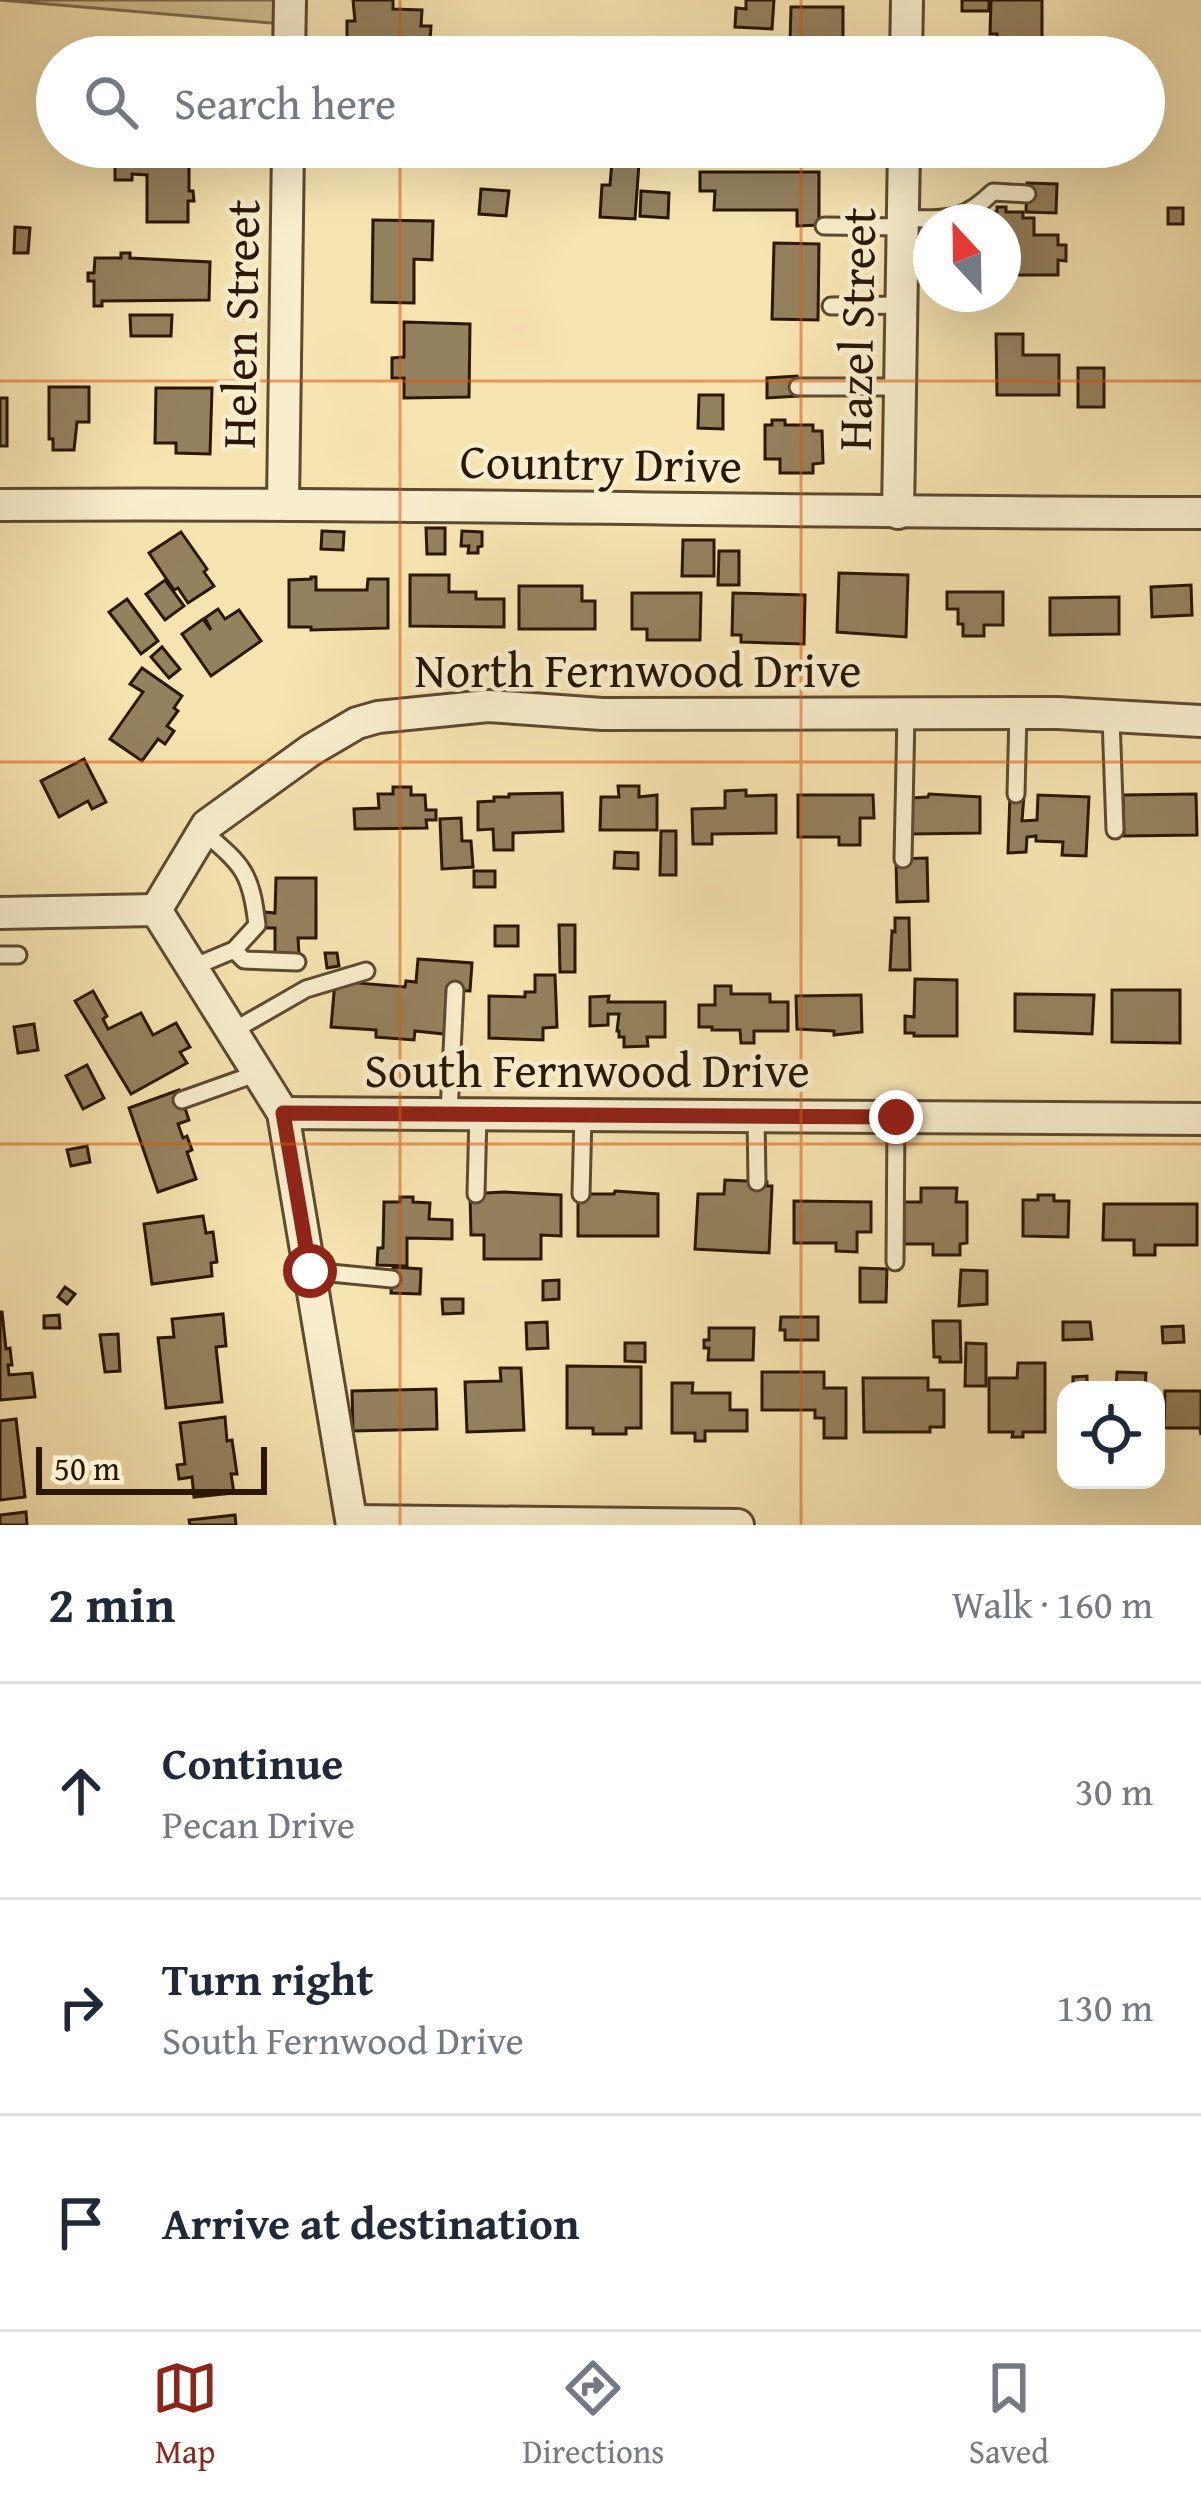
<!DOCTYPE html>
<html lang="en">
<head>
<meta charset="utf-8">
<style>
  :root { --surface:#fff; --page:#f2f2f3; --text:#1f2937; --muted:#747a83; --line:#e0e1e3; --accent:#8f2418 }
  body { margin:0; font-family:"Gentium Book Plus",serif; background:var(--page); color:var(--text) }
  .controls { position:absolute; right:36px; bottom:36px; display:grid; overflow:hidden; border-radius:24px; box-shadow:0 12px 48px #0002 }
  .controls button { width:108px; height:108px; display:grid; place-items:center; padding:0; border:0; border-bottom:3px solid var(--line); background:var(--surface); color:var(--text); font:60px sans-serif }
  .compass { position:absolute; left:913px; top:204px; width:108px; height:108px; border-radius:50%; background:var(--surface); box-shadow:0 12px 48px #0002; rotate:338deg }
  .scale { position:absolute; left:36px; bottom:30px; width:231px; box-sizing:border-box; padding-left:12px; border:6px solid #2a1706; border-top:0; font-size:33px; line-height:42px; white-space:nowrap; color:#2a1706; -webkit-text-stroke:9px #f8edcc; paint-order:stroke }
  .stop { position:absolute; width:36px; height:36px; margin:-27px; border:9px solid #8f2418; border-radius:50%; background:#fff }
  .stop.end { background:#8f2418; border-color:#fff; box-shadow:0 3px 12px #0008 }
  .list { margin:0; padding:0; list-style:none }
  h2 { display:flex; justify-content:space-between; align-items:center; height:156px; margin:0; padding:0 48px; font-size:51px }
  h2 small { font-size:39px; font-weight:400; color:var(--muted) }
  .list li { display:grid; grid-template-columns:78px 1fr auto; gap:36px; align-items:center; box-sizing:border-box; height:216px; padding:0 48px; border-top:3px solid var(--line) }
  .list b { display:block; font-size:45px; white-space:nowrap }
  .list p { margin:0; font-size:39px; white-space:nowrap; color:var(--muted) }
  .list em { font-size:39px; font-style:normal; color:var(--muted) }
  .icon { flex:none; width:66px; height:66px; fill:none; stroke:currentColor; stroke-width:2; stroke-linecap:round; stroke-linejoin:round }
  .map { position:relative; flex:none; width:1201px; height:1525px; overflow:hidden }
  .search { position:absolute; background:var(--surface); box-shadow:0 12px 48px #0002; left:36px; right:36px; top:36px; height:132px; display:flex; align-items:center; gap:30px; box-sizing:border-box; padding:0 42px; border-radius:66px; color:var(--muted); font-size:45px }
  .sheet { height:804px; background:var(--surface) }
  nav { display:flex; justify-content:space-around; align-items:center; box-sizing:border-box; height:168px; border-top:3px solid var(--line); background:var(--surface); font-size:33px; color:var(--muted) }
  nav a { display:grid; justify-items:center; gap:6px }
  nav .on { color:var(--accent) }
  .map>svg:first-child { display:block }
</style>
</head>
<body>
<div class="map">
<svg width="1201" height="1525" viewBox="0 0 1201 1525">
  <rect width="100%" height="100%" fill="#f5e3b0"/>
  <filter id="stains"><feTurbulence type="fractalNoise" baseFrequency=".00167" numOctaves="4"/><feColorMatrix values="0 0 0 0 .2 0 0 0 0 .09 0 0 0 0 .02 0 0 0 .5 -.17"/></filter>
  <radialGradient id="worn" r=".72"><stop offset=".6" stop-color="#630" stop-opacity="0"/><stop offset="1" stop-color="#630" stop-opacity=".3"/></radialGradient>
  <path fill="#d2c093" stroke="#7e6c4c" stroke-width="3" d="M0,0H284L283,24Z"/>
  <g fill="#94815e" stroke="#2a1706" stroke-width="3">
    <path d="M353,0H393V9L422,10L421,26H431L430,40H421V51L354,49L355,38H347V21H355Z"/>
    <path d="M746,0H774L772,29L735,27L736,8L746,9Z"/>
    <rect x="962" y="0" width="27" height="11"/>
    <path d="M991,0H1042V57H997V34H990Z"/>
    <path d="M791,7H843V43H790Z"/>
    <path d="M115,147H189V191H193L194,201H188V222H147V175L132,174V180H115Z"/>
    <path d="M976,147H1019V151L976,150Z"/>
    <path d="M612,161L639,163L635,219L600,217L602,185H610Z"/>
    <path d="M700,172H819V225L797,226V210H714L715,191H700Z"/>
    <path d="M1027,183L1057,184L1056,213L1026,212Z"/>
    <path d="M481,189L509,191L506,216L479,214Z"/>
    <path d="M641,191L669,193L668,218L640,216Z"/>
    <path d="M997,207H1006V212H1023V218H1034V235H1058V245H1066V261L1058,260V275H1003V222H989V212H997Z"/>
    <rect x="1168" y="208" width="15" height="16"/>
    <path d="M373,220L433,221L432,260L414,259V303L372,302Z"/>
    <path d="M15,227L30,228L28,253H14Z"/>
    <path d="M774,243L819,244L818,320L772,319Z"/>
    <path d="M121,253H130V258L210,262L209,300L102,301V306H94V281H88V273H94L95,258H121Z"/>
    <path d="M130,315H172L171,336H131Z"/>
    <path d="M404,322L470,324L469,397L404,398V378H392V358L404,357Z"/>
    <path d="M996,334H1023V355H1059V395H997Z"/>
    <rect x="1078" y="368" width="26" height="39"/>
    <path d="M797,376L798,396L767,398V378Z"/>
    <path d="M49,387H89V422H77L74,450H53V439H49Z"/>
    <path d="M156,388H212L210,454L176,453V443H155Z"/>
    <path d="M699,395H723V429L698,428Z"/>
    <rect x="0" y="398" width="7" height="48"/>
    <path d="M772,420H785V425H813V431H822L823,463L813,464V473H780V459H765V425H772Z"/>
    <path d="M426,528H445V554H427Z"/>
    <path d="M322,531L344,532L343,550L321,549Z"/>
    <path d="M462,531L482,532V546L478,547V553H468L469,546H461Z"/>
    <path d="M181,532L207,569L204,572L214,586L188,603L178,588L174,590L149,553Z"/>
    <path d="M683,540H714V576H682Z"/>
    <path d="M719,551H739V585H718Z"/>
    <path d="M839,573L908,575L906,637L837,632Z"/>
    <path d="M410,575H449V592H476V599H504V627L410,626Z"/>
    <path d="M311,577H316V590H367L368,579H388V628L311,630V627H289V580L311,579Z"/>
    <path d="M165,580L184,606L165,620L146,594Z"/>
    <path d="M1191,585L1192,615L1152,617L1151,587Z"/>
    <path d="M519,586H582V601H595V629H519Z"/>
    <path d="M947,592H1003V625H984V636H963V624H958V609H947Z"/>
    <path d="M632,593H701L700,640H647V629H632Z"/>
    <path d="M733,593L805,595L804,644L741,642V635H732Z"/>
    <path d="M1119,597V634L1050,635V598Z"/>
    <path d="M127,599L158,641L141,654L109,612Z"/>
    <path d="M218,609L225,619L239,610L261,641L211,676L182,634L203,619L211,630L205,618Z"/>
    <path d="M162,647L180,669L169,678L151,657Z"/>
    <path d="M142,668L182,696L174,708L178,711L167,726L174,731L165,744L158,739L142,761L110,739L143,692L130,684Z"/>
    <path d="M84,759L106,802L92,809L88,801L59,817L41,781Z"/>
    <path d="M618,786H639V797L657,795V830H600L601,797H619Z"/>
    <path d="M393,787H411V795H425L426,810H436V820H426L427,828L355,829L354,809L379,808L378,794H393Z"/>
    <path d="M746,790V796L776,795V833L712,834V844H693L692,809L725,808V791Z"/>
    <path d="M562,793L563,831L513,833V850H494L493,829L478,830V802L494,801V797H509V794Z"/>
    <path d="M929,794L980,797V833L911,834V798L928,797Z"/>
    <path d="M1010,794L1024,795L1022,821L1037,820L1038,795L1089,797L1086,856L1062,855L1063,842L1036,841V836L1027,837L1026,852L1008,853Z"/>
    <path d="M1196,794L1197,835L1124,836L1123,795Z"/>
    <path d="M798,795H873L874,818H860V845H839V837H798Z"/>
    <path d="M461,818L462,841H471L473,867L442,869L440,819Z"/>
    <path d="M661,831H676V875H660Z"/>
    <path d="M615,852L638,853V869L614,868Z"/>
    <path d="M927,858L928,901L897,902L896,859Z"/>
    <rect x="474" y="871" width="21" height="16"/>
    <path d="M276,878H316V938H298L299,954H275V928H264V912L275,913Z"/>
    <path d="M895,918H909L910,970H890L892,931L895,932Z"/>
    <path d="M559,925H575V972H560Z"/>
    <rect x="495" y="926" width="23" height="20"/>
    <path d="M325,953H337L339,966L327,968Z"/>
    <path d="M418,959L472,963L470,991L448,990L444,1034L415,1031L414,1040L376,1037V1030L331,1027L335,981L405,987L406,981L416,982Z"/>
    <path d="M535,975H555L557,1027L543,1028V1040L489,1038V996L525,997V992H535Z"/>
    <path d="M915,979L957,980V1036H914V1033H905V1016L914,1017Z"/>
    <path d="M715,986H731V994H770V1002H788V1031H754V1043H741L740,1030H712V1027H699V1005H715Z"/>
    <path d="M1112,990H1180V1043L1112,1042Z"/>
    <path d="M93,991L107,1016L103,1019L108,1029L141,1013L153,1035L176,1023L190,1047L180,1052L187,1063L131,1094L75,1001Z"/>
    <path d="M1015,994L1094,995L1092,1034L1015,1031Z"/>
    <path d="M861,995L862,1032L834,1035V1031L797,1029L796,996Z"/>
    <path d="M609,996L608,1002H665V1037H647L648,1046L624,1047V1037H619V1031H617L619,1014H608V1025L590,1026V997Z"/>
    <path d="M34,1024L38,1050L18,1053L14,1027Z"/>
    <path d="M87,1065L104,1098L83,1109L66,1076Z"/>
    <path d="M179,1090L189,1120L178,1124L183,1138L187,1136L192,1150L187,1152L196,1179L158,1192L129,1108Z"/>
    <path d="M87,1146L90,1162L71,1166L67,1150Z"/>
    <path d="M725,1180L767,1182V1186H772L769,1253L695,1249L698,1194H724Z"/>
    <path d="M921,1188H957L956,1202H967V1243L960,1244V1255H933V1244H904V1202H921Z"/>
    <path d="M615,1191L658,1194V1236H578V1194H614Z"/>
    <path d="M503,1192L561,1195V1236L541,1235V1259H484V1235H471L470,1194Z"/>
    <path d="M1038,1195H1054V1201H1069L1068,1237L1023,1236V1200H1038Z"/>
    <path d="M400,1197H413V1202L430,1203L429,1219L452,1220V1239L407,1238V1266L377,1265L378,1248H383L384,1202H400Z"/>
    <path d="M794,1201L871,1202V1232H857V1252L836,1251V1243H794Z"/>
    <path d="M1104,1204H1197V1245H1155V1255H1134V1240H1103Z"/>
    <path d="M203,1216L206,1233L213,1232L217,1262L211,1263L212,1276L152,1284L144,1224Z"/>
    <path d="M393,1267L421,1269L420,1294L391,1293Z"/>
    <path d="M860,1268L887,1269L886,1302H860Z"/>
    <path d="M961,1270L987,1271V1304L959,1306Z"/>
    <path d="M559,1280V1299L543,1300V1281Z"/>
    <path d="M65,1287L75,1294L67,1304L58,1297Z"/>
    <path d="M442,1299H463V1313L443,1314Z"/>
    <path d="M0,1312H2L6,1349L10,1348L12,1365H8L9,1375L32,1373L35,1397L0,1400Z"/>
    <path d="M223,1314L226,1346L216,1347L222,1402L166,1408L158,1338L174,1337L172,1319Z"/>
    <path d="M59,1315L60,1328H44V1316Z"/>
    <path d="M781,1317H818V1340H785V1330H780Z"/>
    <path d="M933,1321H960L961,1362H940V1357H934Z"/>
    <path d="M547,1322L548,1348L527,1349L526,1323Z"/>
    <path d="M1063,1322H1090L1092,1339L1063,1340Z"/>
    <path d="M1183,1326L1184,1342L1163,1343L1162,1327Z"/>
    <path d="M709,1328H754L753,1360H708L709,1348H704V1340H709Z"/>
    <path d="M118,1334L120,1371L105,1372L100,1335Z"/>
    <path d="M625,1343H645V1362L625,1361Z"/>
    <path d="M966,1343L986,1344V1386H965Z"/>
    <path d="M1018,1363H1045V1432H1023V1437H1012L1013,1432H989V1378H1017Z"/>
    <path d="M567,1366L641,1367V1428H626V1434H593V1428H567Z"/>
    <path d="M500,1368H521L524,1430L467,1432L465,1382L501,1381Z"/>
    <path d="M762,1372H824V1388H846V1438H824V1418H815V1410H762Z"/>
    <path d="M1117,1372L1146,1373L1145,1390H1116Z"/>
    <path d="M1087,1376V1390H1073V1377Z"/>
    <path d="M863,1378H928V1390H944V1427H930V1432H864Z"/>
    <path d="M672,1383H693L692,1393H730V1410H747V1431H705V1441H695V1433H672Z"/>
    <path d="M436,1389L437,1429L353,1431L352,1391Z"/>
    <path d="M1165,1391H1201V1435L1200,1428H1164Z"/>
    <path d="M225,1417L227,1441L232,1440L237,1474H231L234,1493L194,1497L192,1477L179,1479L177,1465L185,1464L180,1423Z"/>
    <path d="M16,1419L25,1497L0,1500V1421Z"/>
    <path d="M26,1512L27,1525H0V1515Z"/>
    <path d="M235,1515L236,1525H190L189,1520Z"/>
  </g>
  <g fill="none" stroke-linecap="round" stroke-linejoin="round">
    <g stroke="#5d4a30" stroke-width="21">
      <g id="lane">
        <path d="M903,219C945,218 960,224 993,192L1027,194"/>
        <path d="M824,226L902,227"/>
        <path d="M831,306L901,305"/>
        <path d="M798,387H900"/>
        <path d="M1111,718L1115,830"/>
        <path d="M1016,794L1018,713"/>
        <path d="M903,859L906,714"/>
        <path d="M234,950L244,960L297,962"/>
        <path d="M0,955H18"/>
        <path d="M191,968L234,950L257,925C251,871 242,865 203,831"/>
        <path d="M231,1032L306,989L366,971"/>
        <path d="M182,1100L258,1073"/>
        <path d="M449,1113L455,990"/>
        <path d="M756,1116L757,1182"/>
        <path d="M476,1194L478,1114"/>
        <path d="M581,1194L583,1115"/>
        <path d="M895,1262L896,1117"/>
        <path d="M310,1271L392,1279"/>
      </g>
    </g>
    <g stroke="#5d4a30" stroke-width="36">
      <g id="street">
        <path d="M289,57L290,0"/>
        <path d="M906,57L907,0"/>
        <path d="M283,503L288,147"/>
        <path d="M0,505C400,502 801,513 1201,513"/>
        <path d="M898,513L904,147"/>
        <path d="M156,910L207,825L311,750L357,723L378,717L488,706L602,714L1058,713L1201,721"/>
        <path d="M156,910L283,1113L352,1525"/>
        <path d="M0,913L156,910"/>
        <path d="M283,1113L1201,1119"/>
        <path d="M353,1521L738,1525"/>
      </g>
    </g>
    <use href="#lane" stroke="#f8edcc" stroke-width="15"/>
    <use href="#street" stroke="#f8edcc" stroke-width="30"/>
  </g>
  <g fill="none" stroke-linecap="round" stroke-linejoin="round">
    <path stroke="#8f2418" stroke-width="15" d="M310,1271L283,1113L896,1117"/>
  </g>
  <path fill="none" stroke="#de560c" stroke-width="3" stroke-opacity="0.55" d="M400,0V57M801,0V57M400,147V1525M801,147V1525M0,381H1201M0,762H1201M0,1144H1201"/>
  <g text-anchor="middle" stroke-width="9" stroke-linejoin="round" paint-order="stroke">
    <g font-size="48" fill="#2a1706" stroke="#f8edcc">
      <text transform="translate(240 324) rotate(-89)" y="17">Helen Street</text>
      <text transform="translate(856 329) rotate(-89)" y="17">Hazel Street</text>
      <text transform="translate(601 463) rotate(1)" y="17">Country Drive</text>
      <text x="638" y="687">North Fernwood Drive</text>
      <text x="587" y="1087">South Fernwood Drive</text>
    </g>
  </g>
  <rect width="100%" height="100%" filter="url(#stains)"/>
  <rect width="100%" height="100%" fill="url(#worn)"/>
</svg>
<div class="controls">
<button><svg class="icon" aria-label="locate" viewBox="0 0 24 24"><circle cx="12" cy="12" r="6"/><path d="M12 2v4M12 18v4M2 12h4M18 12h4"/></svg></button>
</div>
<svg class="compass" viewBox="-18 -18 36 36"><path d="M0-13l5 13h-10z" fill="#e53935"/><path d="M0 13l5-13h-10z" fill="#747a83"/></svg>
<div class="scale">50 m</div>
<div class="stop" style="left:310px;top:1271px"></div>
<div class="stop end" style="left:896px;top:1117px"></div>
<div class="search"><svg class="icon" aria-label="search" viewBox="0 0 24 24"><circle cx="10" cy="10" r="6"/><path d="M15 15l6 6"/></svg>Search here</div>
</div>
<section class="sheet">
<h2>2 min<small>Walk · 160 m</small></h2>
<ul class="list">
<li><svg class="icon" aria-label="ahead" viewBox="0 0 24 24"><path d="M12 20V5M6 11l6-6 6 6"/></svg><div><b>Continue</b><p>Pecan Drive</p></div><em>30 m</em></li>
<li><svg class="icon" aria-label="right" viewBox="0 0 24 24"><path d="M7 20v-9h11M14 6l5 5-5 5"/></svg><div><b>Turn right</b><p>South Fernwood Drive</p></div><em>130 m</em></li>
<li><svg class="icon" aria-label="arrive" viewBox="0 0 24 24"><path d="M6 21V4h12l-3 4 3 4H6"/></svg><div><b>Arrive at destination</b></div></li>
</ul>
</section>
<nav>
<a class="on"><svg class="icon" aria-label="map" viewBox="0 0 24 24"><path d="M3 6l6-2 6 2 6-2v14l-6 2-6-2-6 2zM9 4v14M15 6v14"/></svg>Map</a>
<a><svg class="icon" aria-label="directions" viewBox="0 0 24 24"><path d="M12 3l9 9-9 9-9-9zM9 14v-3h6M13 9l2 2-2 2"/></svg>Directions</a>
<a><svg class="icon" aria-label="saved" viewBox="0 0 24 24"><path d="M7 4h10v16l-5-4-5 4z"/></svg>Saved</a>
</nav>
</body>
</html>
